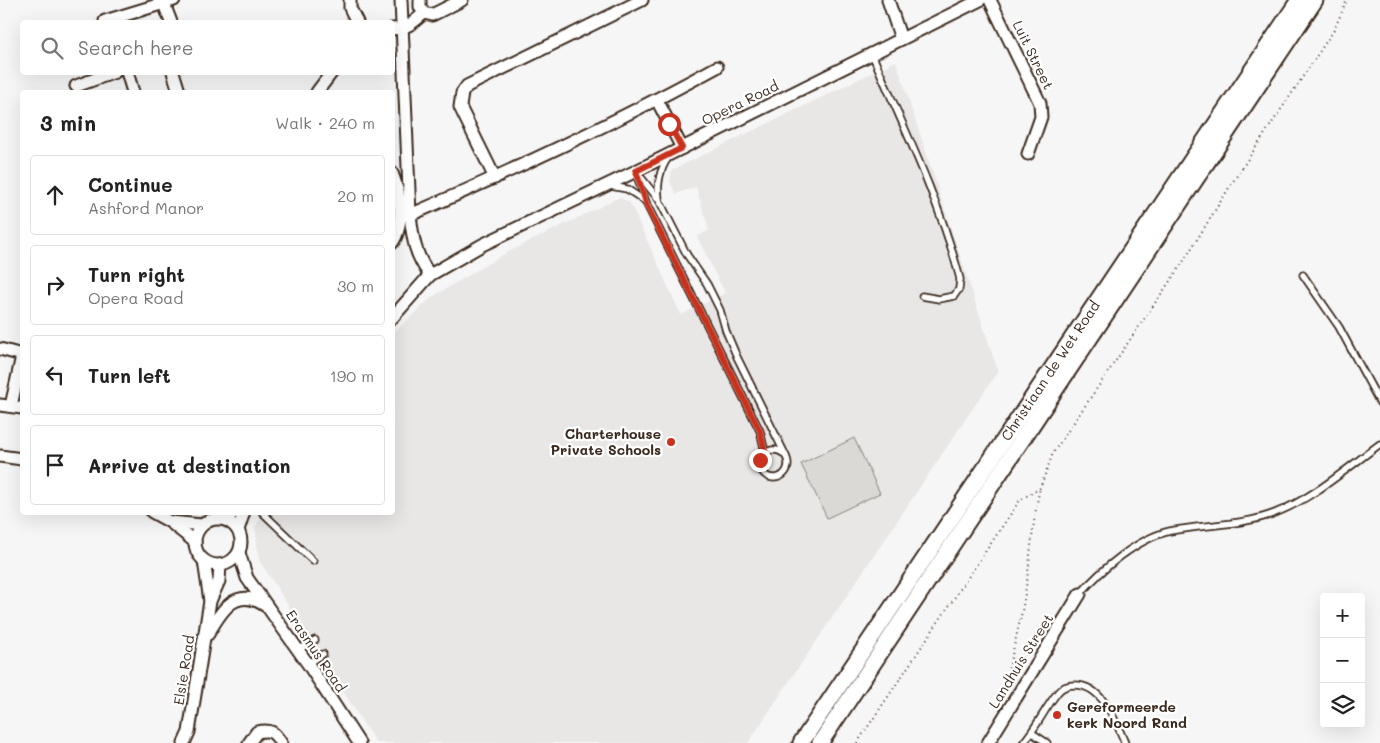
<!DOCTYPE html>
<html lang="en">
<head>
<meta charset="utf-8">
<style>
  :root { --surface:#fff; --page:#f2f2f2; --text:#222; --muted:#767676; --line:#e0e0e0 }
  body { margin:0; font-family:Mali,sans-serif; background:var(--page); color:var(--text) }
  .controls { position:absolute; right:15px; bottom:15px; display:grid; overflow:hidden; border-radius:5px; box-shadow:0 5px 20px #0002 }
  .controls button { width:45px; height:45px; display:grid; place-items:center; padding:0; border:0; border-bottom:1px solid var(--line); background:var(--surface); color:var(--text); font:25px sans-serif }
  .stop { position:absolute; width:15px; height:15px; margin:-11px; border:4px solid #c8321e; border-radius:50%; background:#fff }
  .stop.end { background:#c8321e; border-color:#fff; box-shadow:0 1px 5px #0008 }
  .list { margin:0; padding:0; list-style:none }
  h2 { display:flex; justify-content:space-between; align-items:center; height:65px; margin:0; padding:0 20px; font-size:21px }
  h2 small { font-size:16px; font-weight:400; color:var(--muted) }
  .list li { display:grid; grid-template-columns:32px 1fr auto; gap:15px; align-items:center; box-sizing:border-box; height:80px; margin:0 10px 10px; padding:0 10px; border:1px solid var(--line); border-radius:5px }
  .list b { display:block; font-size:19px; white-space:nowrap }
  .list p { margin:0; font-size:16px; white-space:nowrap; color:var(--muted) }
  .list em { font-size:16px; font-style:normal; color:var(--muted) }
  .icon { flex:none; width:28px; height:28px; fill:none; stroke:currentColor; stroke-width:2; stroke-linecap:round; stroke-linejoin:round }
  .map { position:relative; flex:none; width:1380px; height:743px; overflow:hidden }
  .search { position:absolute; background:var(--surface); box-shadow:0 5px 20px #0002; left:20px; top:20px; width:375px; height:55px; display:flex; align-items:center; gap:12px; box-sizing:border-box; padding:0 18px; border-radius:5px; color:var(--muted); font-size:19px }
  .panel { position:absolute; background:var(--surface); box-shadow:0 5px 20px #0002; left:20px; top:90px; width:375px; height:425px; border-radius:5px }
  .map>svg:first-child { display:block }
</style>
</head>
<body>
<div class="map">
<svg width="1380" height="743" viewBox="0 0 1380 743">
  <rect width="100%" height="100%" fill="#f7f6f6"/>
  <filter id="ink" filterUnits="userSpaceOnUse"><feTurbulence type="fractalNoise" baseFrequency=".02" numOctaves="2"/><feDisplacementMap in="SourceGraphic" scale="10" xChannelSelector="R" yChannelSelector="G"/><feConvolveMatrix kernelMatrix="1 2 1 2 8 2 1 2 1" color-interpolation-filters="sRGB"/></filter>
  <g filter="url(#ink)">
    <path fill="#e9e7e6" d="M896,61L998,371L748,743H376L259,560L255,527L264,513L392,512L393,333L432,297L506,253L620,197L630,203L681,315L725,293L697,237L709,230L696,187L676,194L670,182L672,170Z"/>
    <path fill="#dbd9d6" stroke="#8b827a" d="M854,438L880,493L827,518L801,464Z"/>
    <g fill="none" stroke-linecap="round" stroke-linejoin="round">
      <g stroke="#3b2a1e" stroke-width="9">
        <g id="service">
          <path d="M872,54C904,128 940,201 960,279L959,289L954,296L939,299L922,296"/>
          <path d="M636,171L659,200L687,255L707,284L720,310L726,331L737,357L786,456"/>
          <path d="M637,176L647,205L760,431L765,452"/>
          <path d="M611,186L627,189L645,201"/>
          <path d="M659,199C657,184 659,171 668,158"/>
          <path d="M1303,275L1339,327L1380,403"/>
          <circle cx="774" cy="464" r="14"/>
          <path d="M262,512L313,561"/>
          <path d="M1080,594C1101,570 1138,538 1170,531C1205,524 1242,526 1275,513C1314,498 1347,468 1380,444"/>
          <path d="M298,650L315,640"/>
          <path d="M308,664L323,654"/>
          <path d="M1032,733L1047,743"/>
          <path d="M1023,743C1037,727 1045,708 1058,692C1062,687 1069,685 1075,685C1103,685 1116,722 1125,743"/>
        </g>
      </g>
      <g stroke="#3b2a1e" stroke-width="15">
        <g id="minor">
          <path d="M350,0V8L357,22"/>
          <path d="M401,0L410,215C413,240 415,255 430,275"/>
          <path d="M420,0V7L424,13L432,15L462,0"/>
          <path d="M888,0L901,39"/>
          <path d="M990,0L1040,103L1041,117L1028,154"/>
          <path d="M164,4L171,22"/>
          <path d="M105,21L174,0"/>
          <path d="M392,29C407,29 414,22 424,13"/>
          <path d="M127,72L133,92"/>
          <path d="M173,72L178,88"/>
          <path d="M76,86L115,72"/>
          <path d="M317,92L332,72"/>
          <path d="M657,100L682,148"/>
          <path d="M392,173C400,193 405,225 392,243"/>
          <path d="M495,178L460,107L462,93L467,86L642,0"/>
          <path d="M410,215C514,170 617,122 717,67"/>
          <path d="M392,318L430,275L482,245L636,171L980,0"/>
          <path d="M0,349L22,355"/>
          <path d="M0,405L22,408"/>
          <path d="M11,406L22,356"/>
          <path d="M0,456L22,459"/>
          <path d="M152,512L170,522L195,542"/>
          <circle cx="218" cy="542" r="23"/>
          <path d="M223,519L235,512"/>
          <path d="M170,522L202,525"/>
          <path d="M238,530L244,512"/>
          <path d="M239,553L247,578L308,664L359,743"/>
          <path d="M210,601L219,581L220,565"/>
          <path d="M208,634C221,611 236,585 266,606"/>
          <path d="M184,743L189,732L210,601L204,561"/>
          <path d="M249,743L257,732C271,729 274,732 281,743"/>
          <path d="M988,743L1080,594"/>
        </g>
      </g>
      <g stroke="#3b2a1e" stroke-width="19">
        <g id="secondary">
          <path id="s1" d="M801,743L1299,0"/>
          <path d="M820,743L1315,0"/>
        </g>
      </g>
      <g stroke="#3b2a1e" stroke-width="2" stroke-dasharray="1 4" stroke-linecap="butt">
        <path d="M1003,698C1008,668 1016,640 1022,611C1030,570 1031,529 1040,488"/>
        <path d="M857,743L1020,500L1040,488L1053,453L1185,259L1232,183L1334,30L1347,0"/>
      </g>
      <use href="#service" stroke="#fff" stroke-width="5.5"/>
      <use href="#minor" stroke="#fff" stroke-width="11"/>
      <use href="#secondary" stroke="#fff" stroke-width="15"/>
    </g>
  </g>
  <g fill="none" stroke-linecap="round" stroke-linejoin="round" filter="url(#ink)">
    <path stroke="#c8321e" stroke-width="6" d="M669,124L682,148L636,171L647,206L760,431L765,452L760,460"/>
  </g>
  <g fill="#c8321e" stroke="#fff" stroke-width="2">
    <circle cx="671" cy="442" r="5"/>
    <circle cx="1057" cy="715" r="5"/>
  </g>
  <g text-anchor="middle" stroke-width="4.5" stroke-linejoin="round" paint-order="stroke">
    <g font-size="14" fill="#3b2a1e" stroke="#fff">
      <text transform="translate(1033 55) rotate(64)" y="5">Luit Street</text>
      <text transform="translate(740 103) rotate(-26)" y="5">Opera Road</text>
      <text dy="5" stroke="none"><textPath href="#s1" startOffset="448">Christiaan de Wet Road</textPath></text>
      <text transform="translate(316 651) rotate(56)" y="5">Erasmus Road</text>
      <text transform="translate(1021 661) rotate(-58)" y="5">Landhuis Street</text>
      <text transform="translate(184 670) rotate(-81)" y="5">Elsie Road</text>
    </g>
    <g font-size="14" font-weight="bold" fill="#3b2a1e" stroke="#fff" text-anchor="end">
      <text x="661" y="439">Charterhouse<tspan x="661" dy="16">Private Schools</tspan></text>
      <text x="1067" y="712" text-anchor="start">Gereformeerde<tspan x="1067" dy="16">kerk Noord Rand</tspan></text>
    </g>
  </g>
</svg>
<div class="controls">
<button>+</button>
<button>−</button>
<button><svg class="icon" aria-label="layers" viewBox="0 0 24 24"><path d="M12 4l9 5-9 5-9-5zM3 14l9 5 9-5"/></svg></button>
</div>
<div class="stop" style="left:669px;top:124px"></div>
<div class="stop end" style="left:760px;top:460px"></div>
<div class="search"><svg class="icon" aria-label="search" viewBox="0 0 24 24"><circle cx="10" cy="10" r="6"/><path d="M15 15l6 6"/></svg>Search here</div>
<section class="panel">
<h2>3 min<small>Walk · 240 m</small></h2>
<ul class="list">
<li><svg class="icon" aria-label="ahead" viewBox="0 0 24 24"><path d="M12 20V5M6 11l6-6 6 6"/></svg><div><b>Continue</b><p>Ashford Manor</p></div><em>20 m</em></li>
<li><svg class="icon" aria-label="right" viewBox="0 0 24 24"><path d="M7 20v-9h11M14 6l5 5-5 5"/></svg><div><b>Turn right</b><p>Opera Road</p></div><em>30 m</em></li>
<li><svg class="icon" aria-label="left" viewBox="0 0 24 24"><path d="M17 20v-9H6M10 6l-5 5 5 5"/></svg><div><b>Turn left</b></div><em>190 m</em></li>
<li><svg class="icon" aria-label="arrive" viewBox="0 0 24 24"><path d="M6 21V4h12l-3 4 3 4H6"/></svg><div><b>Arrive at destination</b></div></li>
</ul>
</section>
</div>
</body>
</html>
